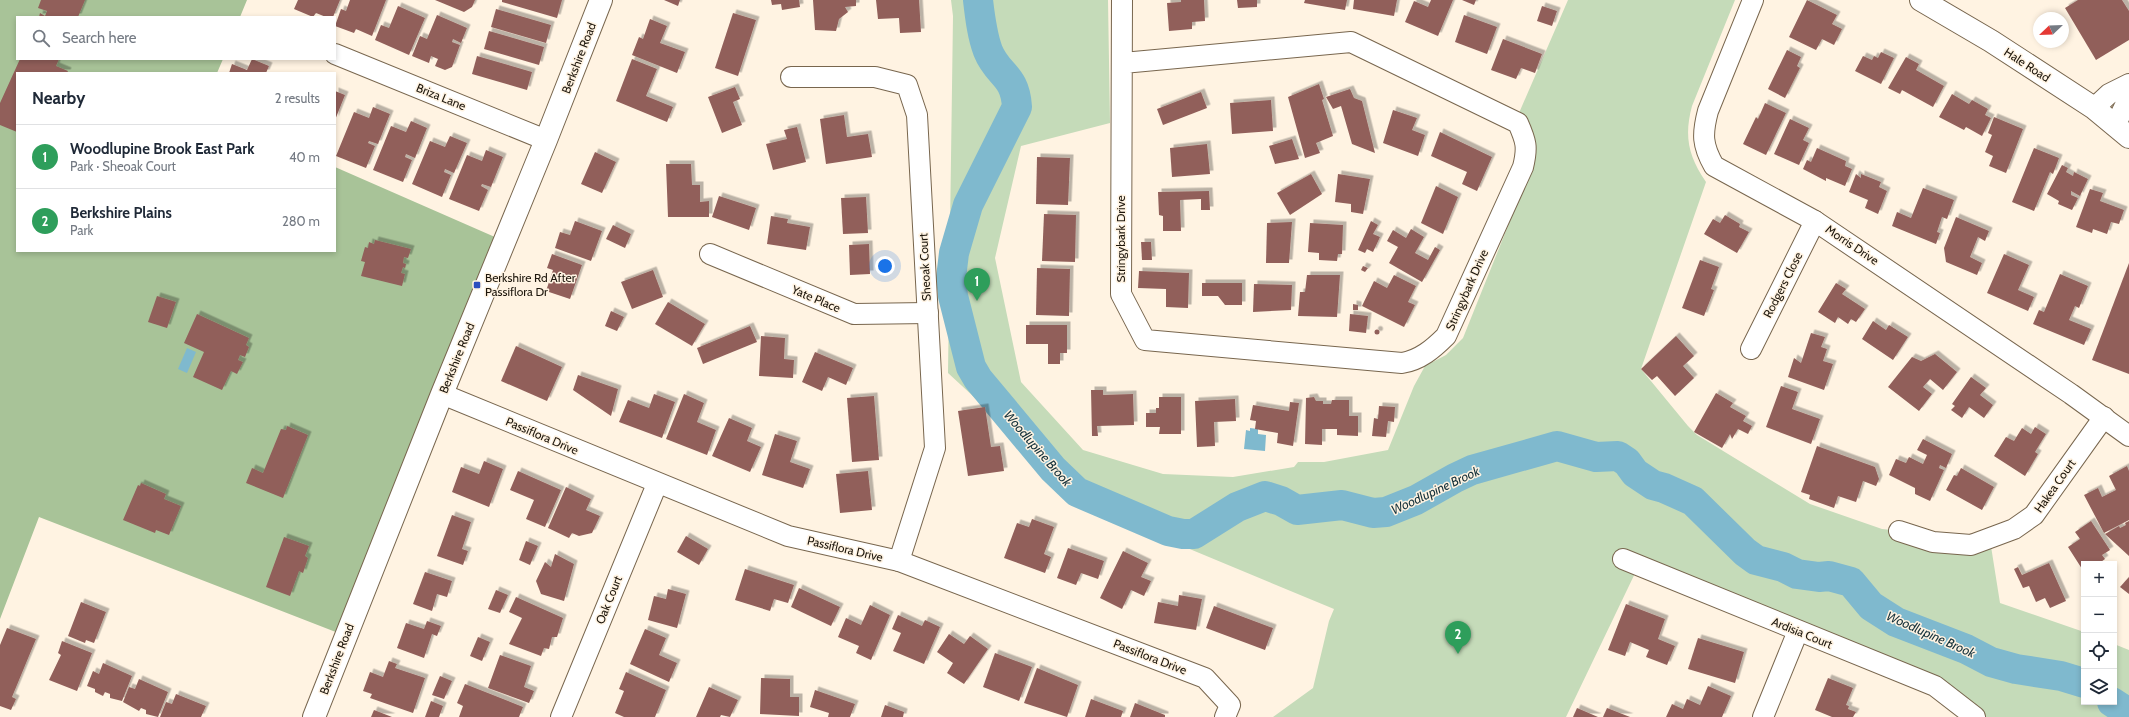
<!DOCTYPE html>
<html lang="en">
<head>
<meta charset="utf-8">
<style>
  :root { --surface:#fff; --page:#f6f6f7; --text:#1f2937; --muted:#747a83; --line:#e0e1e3; --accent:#db2777 }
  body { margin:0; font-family:Cabin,sans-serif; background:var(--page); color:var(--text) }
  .controls { position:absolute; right:12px; bottom:12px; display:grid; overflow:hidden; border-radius:0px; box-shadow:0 2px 6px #0003 }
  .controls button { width:36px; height:36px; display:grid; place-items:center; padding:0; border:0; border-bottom:1px solid var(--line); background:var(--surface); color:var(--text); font:20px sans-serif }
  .compass { position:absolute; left:2033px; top:12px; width:36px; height:36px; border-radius:50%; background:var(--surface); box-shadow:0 2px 6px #0003; rotate:247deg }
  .you { position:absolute; left:885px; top:266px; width:14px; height:14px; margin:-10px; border:3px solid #fff; border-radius:50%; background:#1a73e8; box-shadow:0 0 0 6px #1a73e833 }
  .badge { display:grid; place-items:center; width:26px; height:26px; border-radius:50%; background:var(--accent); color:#fff; font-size:13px; font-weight:700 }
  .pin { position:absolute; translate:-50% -33px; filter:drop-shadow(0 1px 2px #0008) }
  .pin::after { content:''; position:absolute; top:21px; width:14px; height:12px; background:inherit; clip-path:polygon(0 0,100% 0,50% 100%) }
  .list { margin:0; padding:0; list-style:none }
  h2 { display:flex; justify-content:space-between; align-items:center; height:52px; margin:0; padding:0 16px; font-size:17px }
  h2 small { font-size:13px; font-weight:400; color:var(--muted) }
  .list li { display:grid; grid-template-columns:26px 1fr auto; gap:12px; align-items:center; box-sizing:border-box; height:64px; padding:0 16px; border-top:1px solid var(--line) }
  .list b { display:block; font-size:15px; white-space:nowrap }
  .list p { margin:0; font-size:13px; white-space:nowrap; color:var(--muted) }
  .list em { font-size:13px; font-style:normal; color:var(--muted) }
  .icon { flex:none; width:22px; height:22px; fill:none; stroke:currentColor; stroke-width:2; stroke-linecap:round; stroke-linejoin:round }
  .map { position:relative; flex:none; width:2129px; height:717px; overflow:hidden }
  .search { position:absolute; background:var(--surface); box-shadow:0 2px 6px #0003; left:16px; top:16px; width:320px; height:44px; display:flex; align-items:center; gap:10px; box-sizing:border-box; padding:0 14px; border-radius:0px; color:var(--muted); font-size:15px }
  .panel { position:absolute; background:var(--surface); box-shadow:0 2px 6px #0003; left:16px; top:72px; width:320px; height:180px; border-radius:0px }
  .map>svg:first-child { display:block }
</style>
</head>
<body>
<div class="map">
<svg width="2129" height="717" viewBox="0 0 2129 717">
  <defs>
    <filter id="shadow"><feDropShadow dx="3.5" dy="-3.5" stdDeviation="0" flood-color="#0004"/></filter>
  </defs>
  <rect width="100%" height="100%" fill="#fff3e2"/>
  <path fill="#c5dbb9" d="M951,0H1108L1110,123L1021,146L995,258L1021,382L1083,450L1163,474L1233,477L1294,467L1298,462H1324L1388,450L1414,386L1425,366L1446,355L1463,338L1522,191L1519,113L1568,0H1735L1692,106C1684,136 1688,156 1706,182L1641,369L1688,426L1697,435L1810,504L1882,529L1990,540L2000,603L2084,632V702H2114V644L2129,650V717H1975L1935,686L1639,565L1566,717H1273L1313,688L1329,621L1334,609L1156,535L1049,483L1014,434L948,373L953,16Z"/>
  <path fill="#a8c398" d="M0,0H247L240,17H17V59H223L217,73H17V251H335V167L504,241L346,636L39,517L0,619Z"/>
  <g fill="#7fb9ce">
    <path d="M187,348L196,352L187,373L178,369Z"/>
    <path d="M1250,428L1258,429V434L1266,435L1265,451L1244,449L1246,430L1250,431Z"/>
  </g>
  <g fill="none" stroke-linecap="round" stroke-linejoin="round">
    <g stroke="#7fb9ce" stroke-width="30">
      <path d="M978,0C980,17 982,35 988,51C998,76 1015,74 1017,107L968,205L954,253L951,278L953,296L971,367L978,379L1053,469L1077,492L1168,531L1183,534H1194L1237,507L1265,496L1281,501L1297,510L1342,505L1373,513L1386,512L1416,500L1455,478L1472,470L1557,446L1596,457L1618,456L1627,462L1635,473L1653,485L1664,488L1693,501L1745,552L1756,560L1783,567L1797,574L1819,577L1829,576L1851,582L1871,606L1896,622L1966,649L1991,662L2016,669L2061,676L2084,683"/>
      <path d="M2112,702L2129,713"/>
    </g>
  </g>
  <g fill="#915f5a" filter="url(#shadow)">
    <path d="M41,0H85L78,17H39L40,13L45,16L47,11L38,8Z"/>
    <path d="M298,0H340L333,17H326L316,13L313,17L294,9Z"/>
    <path d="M350,0H386L372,36L356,29L354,33L335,26L341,9L346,11Z"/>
    <path d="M435,0H475L472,7L464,12Z"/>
    <path d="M502,0H562L557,18L502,2Z"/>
    <path d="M664,0H680L678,6Z"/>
    <path d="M771,0H799L800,7L782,10L781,4L772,5Z"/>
    <path d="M813,0H856V6L845,7L848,12L839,19L836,31L815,30Z"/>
    <path d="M876,0H919L921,32L900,33L899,18L878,19Z"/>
    <path d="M1181,0H1204L1205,21L1192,22V29L1169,31L1167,3L1181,2Z"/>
    <path d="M1237,0H1257V7L1238,8Z"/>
    <path d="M1305,0H1347L1345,10L1304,3Z"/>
    <path d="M1354,0H1397L1394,16L1353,9Z"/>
    <path d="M1431,0H1453L1438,36L1405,22L1414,1L1428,7Z"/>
    <path d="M1462,0H1476L1474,5Z"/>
    <path d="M1807,0L1837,15L1832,24L1842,29L1834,45L1822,39L1816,50L1789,37Z"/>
    <path d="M2078,0H2122L2129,11V40L2096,60L2065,8Z"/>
    <path d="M398,6L425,18L409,55L375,40L381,25L389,28Z"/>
    <path d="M1542,6L1557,11L1552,26L1537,21Z"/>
    <path d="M496,9L551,25L546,43L491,27Z"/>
    <path d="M733,13L756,20L738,76L715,68Z"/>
    <path d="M437,15L467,28L461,43L453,39L452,42L460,45L452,67L445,70L435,66L438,59L431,56L429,63L412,56L420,36L427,39Z"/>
    <path d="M1464,15L1497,27L1487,54L1455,42Z"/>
    <path d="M650,19L667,26L660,43L685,52L677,73L632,55L639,37L643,39Z"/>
    <path d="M489,31L544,47L539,65L484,49Z"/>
    <path d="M1503,39L1542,54L1535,73L1521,68L1516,79L1491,70Z"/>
    <path d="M1787,50L1801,57L1797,66L1800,68L1785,98L1768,89Z"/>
    <path d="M1881,52L1894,58L1881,84L1855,71L1863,56L1872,60L1874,56L1878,58Z"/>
    <path d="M477,56L532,72L527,90L472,74Z"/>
    <path d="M1906,57L1919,64L1916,70L1944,86L1933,107L1902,90L1900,94L1888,88Z"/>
    <path d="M20,59H59L56,66L68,71L67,73H17V132L0,125V103Z"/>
    <path d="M252,59L269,66L266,73H229L232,64L247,70Z"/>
    <path d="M632,59L657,69L646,96L673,107L667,122L616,101Z"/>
    <path d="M1319,84L1324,99L1322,100L1333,136L1316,143L1320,153L1305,158L1288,97Z"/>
    <path d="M735,87L740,99L733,102L742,125L722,133L708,97Z"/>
    <path d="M1350,89L1354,98L1362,101L1375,153L1352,144L1341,106L1333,109L1326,97Z"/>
    <path d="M335,91L345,95L335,120Z"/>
    <path d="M1201,92L1207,108L1163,125L1157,109Z"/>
    <path d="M1952,94L1969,104L1972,100L1988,109L1985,115L1991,118L1982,136L1966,127L1964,130L1939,117Z"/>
    <path d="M1271,100L1273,131L1232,134L1230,103Z"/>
    <path d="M1765,103L1786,113L1766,155L1743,144L1756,117L1758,119Z"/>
    <path d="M373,107L390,114L378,144L369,141L368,143L375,146L366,168L336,156L354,112L369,118Z"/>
    <path d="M1393,110L1417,118L1412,130L1425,135L1418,156L1383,143Z"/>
    <path d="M844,115L847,137L868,134L872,157L826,164L820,119Z"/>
    <path d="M1994,117L2023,129L2006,173L1989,166L1993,156L1985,152L1992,135L1988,133Z"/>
    <path d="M1790,119L1809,128L1803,140L1809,143L1799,165L1774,154Z"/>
    <path d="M411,121L427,128L415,158L406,154L405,157L412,160L403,182L373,170L391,126L406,132Z"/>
    <path d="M797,127L806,162L773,170L766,144L787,139L784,130Z"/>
    <path d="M1440,132L1492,157L1477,191L1462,184L1467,172L1431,156Z"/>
    <path d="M450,136L467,143L454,173L445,169L444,172L451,175L442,197L412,184L430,141L445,147Z"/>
    <path d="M1292,139L1299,159L1275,164L1269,146Z"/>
    <path d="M1207,144L1210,174L1172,177L1170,148Z"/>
    <path d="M1817,148L1846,161L1845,166L1852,169L1845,186L1826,178V181L1803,169L1807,160L1811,162Z"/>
    <path d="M2034,148L2059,158L2053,174L2050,172L2034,211L2012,202Z"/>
    <path d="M486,150L503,157L491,187L482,184L481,186L488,190L479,211L449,199L467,155L482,161Z"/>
    <path d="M595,152L616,162L602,193L581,184Z"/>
    <path d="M1037,157L1070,158L1068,205L1036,204Z"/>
    <path d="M666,164H691L692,185H700V202L709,201V217H668Z"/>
    <path d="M2062,165L2068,168L2066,172L2073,176L2074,172L2088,179L2080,196L2071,191V195L2078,198L2072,210L2058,204L2059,201L2047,194Z"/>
    <path d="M1311,174L1322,194L1290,215L1277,193Z"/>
    <path d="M1338,174L1370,179L1363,214L1351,212V204L1335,202Z"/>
    <path d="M1856,174L1861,178V174L1881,182L1879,187L1887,191L1878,214L1865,208L1868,200L1849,192Z"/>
    <path d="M1436,186L1458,197L1443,234L1421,223Z"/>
    <path d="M1923,188L1954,200L1947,219L1942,217L1937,232L1940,233L1936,244L1892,226L1897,212L1911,218Z"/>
    <path d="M2090,189L2103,193L2100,201L2124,210L2119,224L2111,222L2107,234L2093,229L2092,233L2076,227Z"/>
    <path d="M1209,191L1210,210H1201V199L1180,200L1181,231H1163V216L1159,215L1158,192Z"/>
    <path d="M719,196L756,208L749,230L712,217Z"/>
    <path d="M866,197L868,233L843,234L841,198Z"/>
    <path d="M1044,214L1076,215L1075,262L1042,261Z"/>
    <path d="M1725,215L1740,224L1739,227L1749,232L1737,253L1704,234L1713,219L1720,223Z"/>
    <path d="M771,216L788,219L787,223L810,227L806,250L767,244Z"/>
    <path d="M1956,217L1989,231L1985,241L1978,237L1970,257L1982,263L1977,275L1946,262L1944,248Z"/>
    <path d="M575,221L602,231L591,261L555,248L560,232L570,235Z"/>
    <path d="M1371,221L1378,225L1373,234L1380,237L1373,252L1367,249L1365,253L1358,250Z"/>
    <path d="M1292,222L1289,263H1266L1267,223Z"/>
    <path d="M1310,223L1343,225L1342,254H1338L1337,261L1319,260V253L1308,252Z"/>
    <path d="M613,225L631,234L625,248L606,239Z"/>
    <path d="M1411,229L1424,237L1415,253L1428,260L1435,247L1440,250L1422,282L1389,263L1398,247L1387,241L1393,230L1406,238Z"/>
    <path d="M375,240L411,249L408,258L404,257L403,263L406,264L405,268L403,267L401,273L405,274L402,286L361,276L365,262L361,261L365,247L368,248L369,242L374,244Z"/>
    <path d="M1141,242H1151L1152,260H1142Z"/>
    <path d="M869,244L870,274L850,275L849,245Z"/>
    <path d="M552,254L582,265L570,299L546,291L553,270L547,268Z"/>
    <path d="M2004,254L2029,265L2018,290L2034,297L2028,311L1987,293Z"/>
    <path d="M1700,260L1719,267L1711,289L1714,290L1704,316L1682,308Z"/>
    <path d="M2129,263V374L2092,360Z"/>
    <path d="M1363,266L1368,268L1365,272L1361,270Z"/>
    <path d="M1037,268L1070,269L1069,316L1036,315Z"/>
    <path d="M653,270L663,297L632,309L621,282Z"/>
    <path d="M1139,271L1189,273L1188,308L1166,307V289L1138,288Z"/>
    <path d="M2060,274L2088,286L2079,308L2075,306L2069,320L2091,329L2084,345L2033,324L2039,310L2044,312Z"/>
    <path d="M1307,275H1340L1337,317L1298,316L1300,292H1305Z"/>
    <path d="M1394,275L1416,286L1408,302L1415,305L1404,327L1362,306L1374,281L1387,288Z"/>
    <path d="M1202,283H1242V305H1225L1218,296H1202Z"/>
    <path d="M1836,283L1846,289L1842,294L1865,309L1856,322L1851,319L1848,324L1838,317L1835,323L1818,312Z"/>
    <path d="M1254,284L1292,285L1291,310L1253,312Z"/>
    <path d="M157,296L176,302L167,328L148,322Z"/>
    <path d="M668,302L705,324L692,346L655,324Z"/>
    <path d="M1353,304L1358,305V310H1353Z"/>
    <path d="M611,311L624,317L617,331L605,326Z"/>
    <path d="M197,314L249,338L246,345L249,347L245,357L240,355L238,360L243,362L237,374L231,371L222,390L193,377L204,352L184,343Z"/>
    <path d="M1350,314L1368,316L1366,333L1349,331Z"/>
    <path d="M1873,321L1886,330L1889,325L1908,337L1893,360L1862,339Z"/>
    <path d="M1026,325H1067V353H1060V364H1048V344H1026Z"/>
    <path d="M750,326L757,342L703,364L697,348Z"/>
    <circle cx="1377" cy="332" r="2.5"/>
    <path d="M1811,333L1825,337L1821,347L1827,349L1823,361L1833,364L1824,390L1788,377L1794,358L1801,363Z"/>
    <path d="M761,336L785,338L784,359L794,360L793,378L759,376Z"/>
    <path d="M1676,336L1694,356L1683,366L1694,378L1675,396L1657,376L1652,380L1641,369Z"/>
    <path d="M516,346L562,367L547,401L501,381Z"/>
    <path d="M815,352L853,368L846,385L828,377L822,391L802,382Z"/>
    <path d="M1935,354L1957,372L1943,390L1930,379L1923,387L1932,394L1919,411L1888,387L1912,357L1921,361Z"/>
    <path d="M578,375L618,389L611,416L573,390Z"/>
    <path d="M1971,377L1986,388L1980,395L1993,405L1984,418L1969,407L1962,418L1951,410L1955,406L1952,404Z"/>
    <path d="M1781,386L1798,392L1792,409L1820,419L1811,444L1766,427Z"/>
    <path d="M1091,390H1103V395L1133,394L1134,425L1097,426L1098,436H1092Z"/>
    <path d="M1716,393L1733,403L1730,407L1746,416L1743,421L1752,426L1748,434L1738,429L1732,439L1730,434L1722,448L1694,432Z"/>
    <path d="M654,394L675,402L662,438L619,422L628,400L649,408Z"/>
    <path d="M684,394L704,403L697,422L716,430L707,455L666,439Z"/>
    <path d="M874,396L879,460L852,462L847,398Z"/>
    <path d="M1159,397H1181V434H1159L1160,427H1146V413H1156V408H1159Z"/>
    <path d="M1314,397L1316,401H1323V404H1331L1332,400H1349V416H1358V436L1337,435V429H1322V445L1305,444L1306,398Z"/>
    <path d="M1235,399L1236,421L1214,422L1215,446L1197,447L1195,401Z"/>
    <path d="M1290,402L1299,403L1293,446L1277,443L1278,433L1255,429L1256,421L1250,420L1253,405L1289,411Z"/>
    <path d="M1379,406L1395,407L1394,422L1388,421L1386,437L1372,436L1374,418L1378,419Z"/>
    <path d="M985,407L991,447L1000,446L1004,471L968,476L958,411Z"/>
    <path d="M729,418L752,428L747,441L761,447L750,472L712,456Z"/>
    <path d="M287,426L308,435L283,498L246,483L252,468L263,473L281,429L286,430Z"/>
    <path d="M2035,427L2046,434L2035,452L2038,454L2025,476L1994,456L2006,437L2014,441L2022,428L2031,434Z"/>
    <path d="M775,434L797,441L790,462L810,469L803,488L762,475Z"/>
    <path d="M1923,439L1952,454L1946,468L1940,465L1939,468L1944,470L1930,501L1915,494V488L1889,475L1896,459L1906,463L1909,457L1923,464L1927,455L1917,450Z"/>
    <path d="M1817,446L1875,467L1879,479L1876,486L1863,481L1856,502L1838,496L1834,508L1809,499L1810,495L1801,492Z"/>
    <path d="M484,461L503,469L489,507L452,492L461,467L479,474Z"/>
    <path d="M2127,466L2129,471V520L2104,533L2084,495L2098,488L2102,497L2116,490L2109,476Z"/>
    <path d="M1961,468L1994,487L1982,510L1946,490L1954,475L1957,476Z"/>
    <path d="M518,471L561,490L545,527L526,519L534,500L510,490Z"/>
    <path d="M868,471L872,510L840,513L836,474Z"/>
    <path d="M141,483L166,494L164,499L181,506L169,535L156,530L155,533L123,520L138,485L140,486Z"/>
    <path d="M566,487L591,499L586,510L600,516L592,533L579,536L572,533L569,538L548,528Z"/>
    <path d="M452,515L471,522L462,549L468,551L463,565L437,556Z"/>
    <path d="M1032,519L1054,527L1044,554L1051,557L1045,573L1004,558L1017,523L1029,527Z"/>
    <path d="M2091,521L2110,550L2102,555L2105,559L2098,564H2084V572L2068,547L2080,539L2075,532Z"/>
    <path d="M2129,521V556L2105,534L2119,526L2120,528L2126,525L2125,523Z"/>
    <path d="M686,536L708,549L699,565L677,552Z"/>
    <path d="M284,537L309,546L305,556L308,558L303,573L299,571L290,596L266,587Z"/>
    <path d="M526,541L538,546L530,565L519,560Z"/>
    <path d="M1068,548L1104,561L1098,579L1081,573L1076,585L1057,578Z"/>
    <path d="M1123,551L1148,563L1141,577L1151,581L1144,596L1131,590L1122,609L1100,598Z"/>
    <path d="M555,554L574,564L564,601L541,594L536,581L545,562L551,567Z"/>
    <path d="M2049,563L2066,601L2050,608L2045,598L2036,602L2029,586L2023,588L2014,569L2018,567L2022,575Z"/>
    <path d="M745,569L794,585L788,603L774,599L770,611L735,600Z"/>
    <path d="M425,572L452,581L447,597L437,594L432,611L413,604Z"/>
    <path d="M2129,577V594L2120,587Z"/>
    <path d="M799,588L840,607L831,626L791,607Z"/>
    <path d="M668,589L686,594L677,628L648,620L654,596L666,599Z"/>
    <path d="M496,590L508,595L500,613L488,609Z"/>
    <path d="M1179,595L1202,599L1196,630L1154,623L1158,602L1178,606Z"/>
    <path d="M516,597L563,618L557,637H552L549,649L544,648L541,656L509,644L522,618L509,612Z"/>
    <path d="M81,602L106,612L94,643L86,640L85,643L68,636Z"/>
    <path d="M1626,604L1665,619L1658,639L1675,646L1667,665L1646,657L1649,650L1630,642L1625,656L1608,650Z"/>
    <path d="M870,605L890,615L871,660L856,653L859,646L838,637L846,618L861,625Z"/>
    <path d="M1214,606L1273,628L1265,650L1206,628Z"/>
    <path d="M898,615L922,626L925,620L940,627L924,664L893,651L901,633L892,629Z"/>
    <path d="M427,621L441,626L437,636L432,634L424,658L397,648L406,623L424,629Z"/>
    <path d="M7,628L36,639L12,697L16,699L11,710L0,706V645Z"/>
    <path d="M645,629L666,638L659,655L677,663L669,682L630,664Z"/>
    <path d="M949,634L964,644L970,636L988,649L964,684L947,673L953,663L937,652Z"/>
    <path d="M478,637L490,642L482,661L470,656Z"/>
    <path d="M1698,638L1744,652L1735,683L1688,669Z"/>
    <path d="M62,641L92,653L77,691L49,680L61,655L58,653Z"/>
    <path d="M995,653L1032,667L1019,701L983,687Z"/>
    <path d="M500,655L531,666L524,687L534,691L529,703L488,688Z"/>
    <path d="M389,661L397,664L395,668L425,678L413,713L370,698L372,694L363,691L370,672L383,677Z"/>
    <path d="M103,663L132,676L122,701L110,698V694L105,692L103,696L95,692V689L87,686L93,671L99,674Z"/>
    <path d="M1037,668L1078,685L1067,717L1024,703Z"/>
    <path d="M626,672L666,690L655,717H624L615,713L624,691L619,689Z"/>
    <path d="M440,676L452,681L444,699L432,695Z"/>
    <path d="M761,678L790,679V697H799V716L760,714Z"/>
    <path d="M1828,678L1853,688L1846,705L1849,706L1848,709L1856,712L1853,717H1832L1815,710Z"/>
    <path d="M139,679L168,692L158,717L146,714V710L141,708L139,711L123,702L129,687L135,689Z"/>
    <path d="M465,684L523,707L519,717H459L463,706L457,703Z"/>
    <path d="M1708,686L1731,696L1722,717H1666L1672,704L1683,709L1687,699L1700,705Z"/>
    <path d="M709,687L738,700L730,717L721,715L720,717H696Z"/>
    <path d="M815,690L855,704L850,717H828L829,713L810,707Z"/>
    <path d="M176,694L206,706L201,717H160L166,702L172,704Z"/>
    <path d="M1091,699L1123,711L1121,717H1085Z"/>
    <path d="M431,701L443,706L439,717H425Z"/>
    <path d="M1135,703L1165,715V717H1130Z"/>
    <path d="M885,705L904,712L903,717H881Z"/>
    <path d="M1577,708L1598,717H1573Z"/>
    <path d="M1607,708L1630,717H1603Z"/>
    <path d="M374,710L392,717H371Z"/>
  </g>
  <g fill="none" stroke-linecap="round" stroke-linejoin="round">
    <g stroke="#78664e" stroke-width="22">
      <g id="minor">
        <path d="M1122,0L1121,294L1145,340L1402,363C1420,360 1433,349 1446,336L1523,167C1528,147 1526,141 1518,123L1351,42L1123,63"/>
        <path d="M1753,0L1708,111C1702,134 1702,145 1714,166L1815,221L2071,394L2129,436"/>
        <path d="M335,54L546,140"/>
        <path d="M791,77H875L907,85L917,115L935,448L899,561"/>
        <path d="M2094,108L2109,94L2129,84"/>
        <path d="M2115,126L2129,97"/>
        <path d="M710,254L854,314L928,313"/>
        <path d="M1751,349L1815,221"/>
        <path d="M442,394L788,536L899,561L1205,678L1230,705L1225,717"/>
        <path d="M1899,531L1933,542L1971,545L2014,529L2034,515L2104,417"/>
        <path d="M1623,559L1935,686L1975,717"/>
        <path d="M561,717L657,484"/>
        <path d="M1763,717L1798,631"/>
      </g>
    </g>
    <g stroke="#78664e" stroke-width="24">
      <g id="major">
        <path d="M1921,0L1991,41L2094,108L2129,137"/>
        <path d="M314,717L442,394L546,140L601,0"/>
      </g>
    </g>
    <use href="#minor" stroke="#fff" stroke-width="20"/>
    <use href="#major" stroke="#fff" stroke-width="22"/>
  </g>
  <rect fill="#2c4fbf" stroke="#fff3e2" stroke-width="1.5" x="473" y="281" width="8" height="8" rx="2"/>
  <g text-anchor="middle" stroke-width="3" stroke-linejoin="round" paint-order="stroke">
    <g font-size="12" fill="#1d160c" stroke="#fff3e2">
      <text transform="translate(579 58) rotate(-69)" y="4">Berkshire Road</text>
      <text transform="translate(2027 65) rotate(33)" y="4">Hale Road</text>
      <text transform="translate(441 97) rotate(22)" y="4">Briza Lane</text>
      <text transform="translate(1121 239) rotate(-90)" y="4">Stringybark Drive</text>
      <text transform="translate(1852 245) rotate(34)" y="4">Morris Drive</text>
      <text transform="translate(925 267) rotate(-93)" y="4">Sheoak Court</text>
      <text transform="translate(1783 285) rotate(-63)" y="4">Rodgers Close</text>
      <text transform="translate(1467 290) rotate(-66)" y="4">Stringybark Drive</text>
      <text transform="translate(816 299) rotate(23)" y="4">Yate Place</text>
      <text transform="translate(457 358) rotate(-68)" y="4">Berkshire Road</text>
      <text transform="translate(542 436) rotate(23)" y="4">Passiflora Drive</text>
      <text transform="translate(2055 486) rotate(-55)" y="4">Hakea Court</text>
      <text transform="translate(845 549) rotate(13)" y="4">Passiflora Drive</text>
      <text transform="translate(609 600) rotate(-68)" y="4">Oak Court</text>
      <text transform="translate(1802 633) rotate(22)" y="4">Ardisia Court</text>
      <text transform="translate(1150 657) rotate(21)" y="4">Passiflora Drive</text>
      <text transform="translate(337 659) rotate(-69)" y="4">Berkshire Road</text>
    </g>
    <g font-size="12" fill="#1d160c" stroke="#fff3e2" text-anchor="start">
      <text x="485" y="282">Berkshire Rd After<tspan x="485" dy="14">Passiflora Dr</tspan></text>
    </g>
    <g font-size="13" font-style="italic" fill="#14313b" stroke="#fff3e2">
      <text transform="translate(1038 448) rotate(49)" y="5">Woodlupine Brook</text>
      <text transform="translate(1435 490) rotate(-25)" y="5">Woodlupine Brook</text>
      <text transform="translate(1931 634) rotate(24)" y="5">Woodlupine Brook</text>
    </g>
  </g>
</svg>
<div class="controls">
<button>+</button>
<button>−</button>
<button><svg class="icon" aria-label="locate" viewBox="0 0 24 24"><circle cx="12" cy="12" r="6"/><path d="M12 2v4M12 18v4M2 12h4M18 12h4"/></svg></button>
<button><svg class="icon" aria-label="layers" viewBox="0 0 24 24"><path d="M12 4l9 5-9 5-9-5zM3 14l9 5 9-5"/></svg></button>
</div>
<svg class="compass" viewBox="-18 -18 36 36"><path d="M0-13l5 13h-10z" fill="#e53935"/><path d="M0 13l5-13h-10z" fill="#747a83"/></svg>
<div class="you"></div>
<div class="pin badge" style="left:977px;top:301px;background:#2e9e5b">1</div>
<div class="pin badge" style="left:1458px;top:654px;background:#2e9e5b">2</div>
<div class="search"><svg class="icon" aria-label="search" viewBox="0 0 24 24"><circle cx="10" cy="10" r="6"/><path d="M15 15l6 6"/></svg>Search here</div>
<section class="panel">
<h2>Nearby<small>2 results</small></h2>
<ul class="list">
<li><span class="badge" style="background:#2e9e5b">1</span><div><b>Woodlupine Brook East Park</b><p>Park · Sheoak Court</p></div><em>40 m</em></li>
<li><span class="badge" style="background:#2e9e5b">2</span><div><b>Berkshire Plains</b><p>Park</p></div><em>280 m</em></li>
</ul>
</section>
</div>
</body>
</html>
